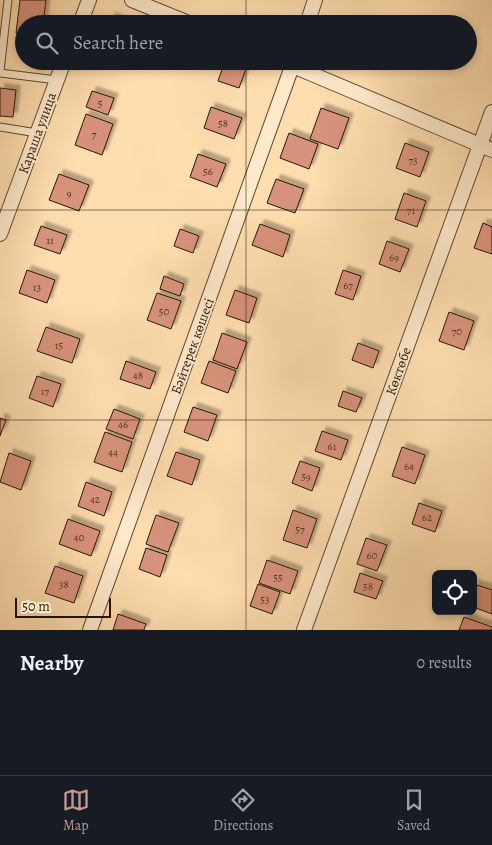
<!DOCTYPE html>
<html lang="en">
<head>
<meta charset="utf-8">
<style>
  :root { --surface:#171b24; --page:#20242c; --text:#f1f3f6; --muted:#9ea1a6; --line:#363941; --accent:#c59692 }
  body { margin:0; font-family:Alegreya,serif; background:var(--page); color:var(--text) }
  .controls { position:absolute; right:15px; bottom:15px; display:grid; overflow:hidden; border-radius:8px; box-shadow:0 2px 8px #0003 }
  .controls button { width:45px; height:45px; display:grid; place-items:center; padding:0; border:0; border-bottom:1px solid var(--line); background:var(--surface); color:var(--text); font:25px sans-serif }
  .scale { position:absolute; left:15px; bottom:12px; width:96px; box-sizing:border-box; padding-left:5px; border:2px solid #261705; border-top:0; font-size:14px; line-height:18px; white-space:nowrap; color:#261705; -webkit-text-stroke:4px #fee9cb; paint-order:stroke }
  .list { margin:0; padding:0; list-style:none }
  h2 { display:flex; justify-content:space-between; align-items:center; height:65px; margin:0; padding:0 20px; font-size:21px }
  h2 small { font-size:16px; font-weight:400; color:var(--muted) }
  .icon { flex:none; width:28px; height:28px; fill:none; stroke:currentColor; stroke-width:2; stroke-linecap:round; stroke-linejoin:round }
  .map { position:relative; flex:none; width:492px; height:630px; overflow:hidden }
  .search { position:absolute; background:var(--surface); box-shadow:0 2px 8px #0003; left:15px; right:15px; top:15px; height:55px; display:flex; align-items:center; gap:12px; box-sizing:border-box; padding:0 18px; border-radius:28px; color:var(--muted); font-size:19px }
  .sheet { height:145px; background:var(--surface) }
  nav { display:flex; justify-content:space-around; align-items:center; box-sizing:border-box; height:70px; border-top:1px solid var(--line); background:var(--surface); font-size:14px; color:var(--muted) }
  nav a { display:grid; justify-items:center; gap:2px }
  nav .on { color:var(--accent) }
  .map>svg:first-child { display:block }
</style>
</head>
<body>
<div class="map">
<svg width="492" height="630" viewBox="0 0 492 630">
  <defs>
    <filter id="shadow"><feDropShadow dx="4.5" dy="-4.5" stdDeviation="1" flood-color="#0004"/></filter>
  </defs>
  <rect width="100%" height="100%" fill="#feddaf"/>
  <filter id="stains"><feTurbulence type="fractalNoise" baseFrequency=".004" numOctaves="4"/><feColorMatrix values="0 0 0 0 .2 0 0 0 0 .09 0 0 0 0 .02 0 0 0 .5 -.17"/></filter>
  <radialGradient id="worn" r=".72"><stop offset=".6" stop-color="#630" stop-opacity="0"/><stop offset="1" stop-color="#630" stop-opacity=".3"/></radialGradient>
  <g fill="#d8937b" stroke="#261705" filter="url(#shadow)">
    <path d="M20,0H46L43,24H24V34L16,33Z"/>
    <path d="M111,17L129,24H108Z"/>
    <path d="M225,61H232L247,66L239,88L218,81Z"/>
    <path d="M0,88L16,90L13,117L0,116Z"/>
    <path d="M92,91L114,98L108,115L86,107Z"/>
    <path d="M211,107L242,118L234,139L204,128Z"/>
    <path d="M321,108L349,118L338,149L310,139Z"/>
    <path d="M86,114L113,124L102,155L75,145Z"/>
    <path d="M289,133L318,144L309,169L280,158Z"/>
    <path d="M405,143L429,152L420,177L396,168Z"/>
    <path d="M198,154L226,164L217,187L190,177Z"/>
    <path d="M59,174L89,185L79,211L49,200Z"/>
    <path d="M276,179L304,189L295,213L267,203Z"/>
    <path d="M404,193L426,201L417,227L395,219Z"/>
    <path d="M483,223L492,227V254L474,248Z"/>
    <path d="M260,224L290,235L283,257L252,245Z"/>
    <path d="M41,226L67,235L60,254L34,245Z"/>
    <path d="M180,229L199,236L193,253L174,246Z"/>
    <path d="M387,241L409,249L400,272L379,264Z"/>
    <path d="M27,270L55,280L47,303L19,293Z"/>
    <path d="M343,270L361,276L353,300L335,294Z"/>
    <path d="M164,276L184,284L180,296L160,289Z"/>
    <path d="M235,290L257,298L249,323L226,315Z"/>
    <path d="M157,293L181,301L171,329L147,320Z"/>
    <path d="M449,312L474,321L464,350L439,341Z"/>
    <path d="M46,327L80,339L72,363L37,351Z"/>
    <path d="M222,333L247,342L237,369L213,360Z"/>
    <path d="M358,343L379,351L373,368L352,360Z"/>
    <path d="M126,361L156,372L150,389L120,379Z"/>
    <path d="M209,361L236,371L228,393L201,383Z"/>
    <path d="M37,376L61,384L53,407L29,398Z"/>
    <path d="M343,391L362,398L356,412L338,406Z"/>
    <path d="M193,407L217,415L208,441L184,432Z"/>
    <path d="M114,409L140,419L133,439L106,429Z"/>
    <path d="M0,418L6,420L0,436Z"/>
    <path d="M322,431L348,440L341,460L315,451Z"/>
    <path d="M105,432L132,442L122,472L94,462Z"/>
    <path d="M402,447L425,455L415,484L392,476Z"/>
    <path d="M176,452L200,460L192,485L167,476Z"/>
    <path d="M9,453L31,461L21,490L0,482Z"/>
    <path d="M300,461L320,468L312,491L292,483Z"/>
    <path d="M86,482L112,492L104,516L78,506Z"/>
    <path d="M419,503L442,511L435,532L412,524Z"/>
    <path d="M293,510L317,519L307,548L283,540Z"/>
    <path d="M156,515L179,523L168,552L146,544Z"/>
    <path d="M68,519L100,531L91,556L59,544Z"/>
    <path d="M366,538L387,545L377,571L357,564Z"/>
    <path d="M146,548L167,555L160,577L139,569Z"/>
    <path d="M267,560L298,571L290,594L259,583Z"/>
    <path d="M55,566L83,576L74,603L45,593Z"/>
    <path d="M360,573L383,581L376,599L354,592Z"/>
    <path d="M258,584L280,592L272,614L250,606Z"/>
    <path d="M474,584L492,590V614L473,607Z"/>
    <path d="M118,614L146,624L144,630H113Z"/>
    <path d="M464,617L492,627V630H459Z"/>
  </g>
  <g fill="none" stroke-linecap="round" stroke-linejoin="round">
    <g stroke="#5c4830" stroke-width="9">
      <g id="service">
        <path d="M0,71L8,0"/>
        <path d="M0,73L57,80"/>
        <path d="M0,127L37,133"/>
      </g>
    </g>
    <g stroke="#5c4830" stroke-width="16">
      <g id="minor">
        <path d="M132,0L191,24"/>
        <path d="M80,24L89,0"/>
        <path d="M307,24L315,0"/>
        <path d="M281,61L492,150"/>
        <path d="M0,234L64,61"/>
        <path d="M90,630L294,61"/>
        <path d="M304,630L492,112"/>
      </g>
    </g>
    <use href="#service" stroke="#fee9cb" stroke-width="7"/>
    <use href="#minor" stroke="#fee9cb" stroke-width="14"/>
  </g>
  <path fill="none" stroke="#261705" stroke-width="1" stroke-opacity="0.55" d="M246,0V24M246,61V630M0,210H492M0,420H492"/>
  <g text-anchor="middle" stroke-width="4" stroke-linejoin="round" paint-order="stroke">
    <g font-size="11" fill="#523622">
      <text x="100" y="107">5</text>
      <text x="223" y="127">58</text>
      <text x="94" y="138">7</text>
      <text x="413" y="164">73</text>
      <text x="208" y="175">56</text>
      <text x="69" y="197">9</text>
      <text x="411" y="214">71</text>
      <text x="50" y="244">11</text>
      <text x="394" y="261">69</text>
      <text x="348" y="289">67</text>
      <text x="37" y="291">13</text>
      <text x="164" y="315">50</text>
      <text x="457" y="335">70</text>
      <text x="59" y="349">15</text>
      <text x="138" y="379">48</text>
      <text x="45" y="395">17</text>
      <text x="123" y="428">46</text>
      <text x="332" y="450">61</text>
      <text x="113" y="456">44</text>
      <text x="409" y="470">64</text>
      <text x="306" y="480">59</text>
      <text x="95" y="503">42</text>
      <text x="427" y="521">62</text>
      <text x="300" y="533">57</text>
      <text x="79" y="541">40</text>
      <text x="372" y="559">60</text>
      <text x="278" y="581">55</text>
      <text x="64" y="588">38</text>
      <text x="368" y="590">58</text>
      <text x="265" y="603">53</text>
    </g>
    <g font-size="14" fill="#261705" stroke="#fee9cb">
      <text transform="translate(37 133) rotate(-70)" y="5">Караша улица</text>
      <text transform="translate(192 346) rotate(-70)" y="5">Бәйтерек көшесі</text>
      <text transform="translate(398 371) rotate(-70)" y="5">Көктөбе</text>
    </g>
  </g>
  <rect width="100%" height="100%" filter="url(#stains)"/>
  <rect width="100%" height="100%" fill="url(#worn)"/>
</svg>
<div class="controls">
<button><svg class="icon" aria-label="locate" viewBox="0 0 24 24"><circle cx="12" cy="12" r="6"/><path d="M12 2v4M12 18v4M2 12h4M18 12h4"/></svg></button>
</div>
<div class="scale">50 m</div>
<div class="search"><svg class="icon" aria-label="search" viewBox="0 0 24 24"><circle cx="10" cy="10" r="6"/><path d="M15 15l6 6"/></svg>Search here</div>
</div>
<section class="sheet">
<h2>Nearby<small>0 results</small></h2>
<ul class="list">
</ul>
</section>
<nav>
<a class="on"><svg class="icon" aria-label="map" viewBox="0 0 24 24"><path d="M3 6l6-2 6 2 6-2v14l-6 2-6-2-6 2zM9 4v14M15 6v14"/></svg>Map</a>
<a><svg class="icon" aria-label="directions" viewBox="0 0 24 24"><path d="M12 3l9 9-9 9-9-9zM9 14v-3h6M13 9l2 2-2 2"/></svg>Directions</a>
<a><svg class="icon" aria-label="saved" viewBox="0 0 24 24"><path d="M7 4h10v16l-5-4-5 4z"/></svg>Saved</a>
</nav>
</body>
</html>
